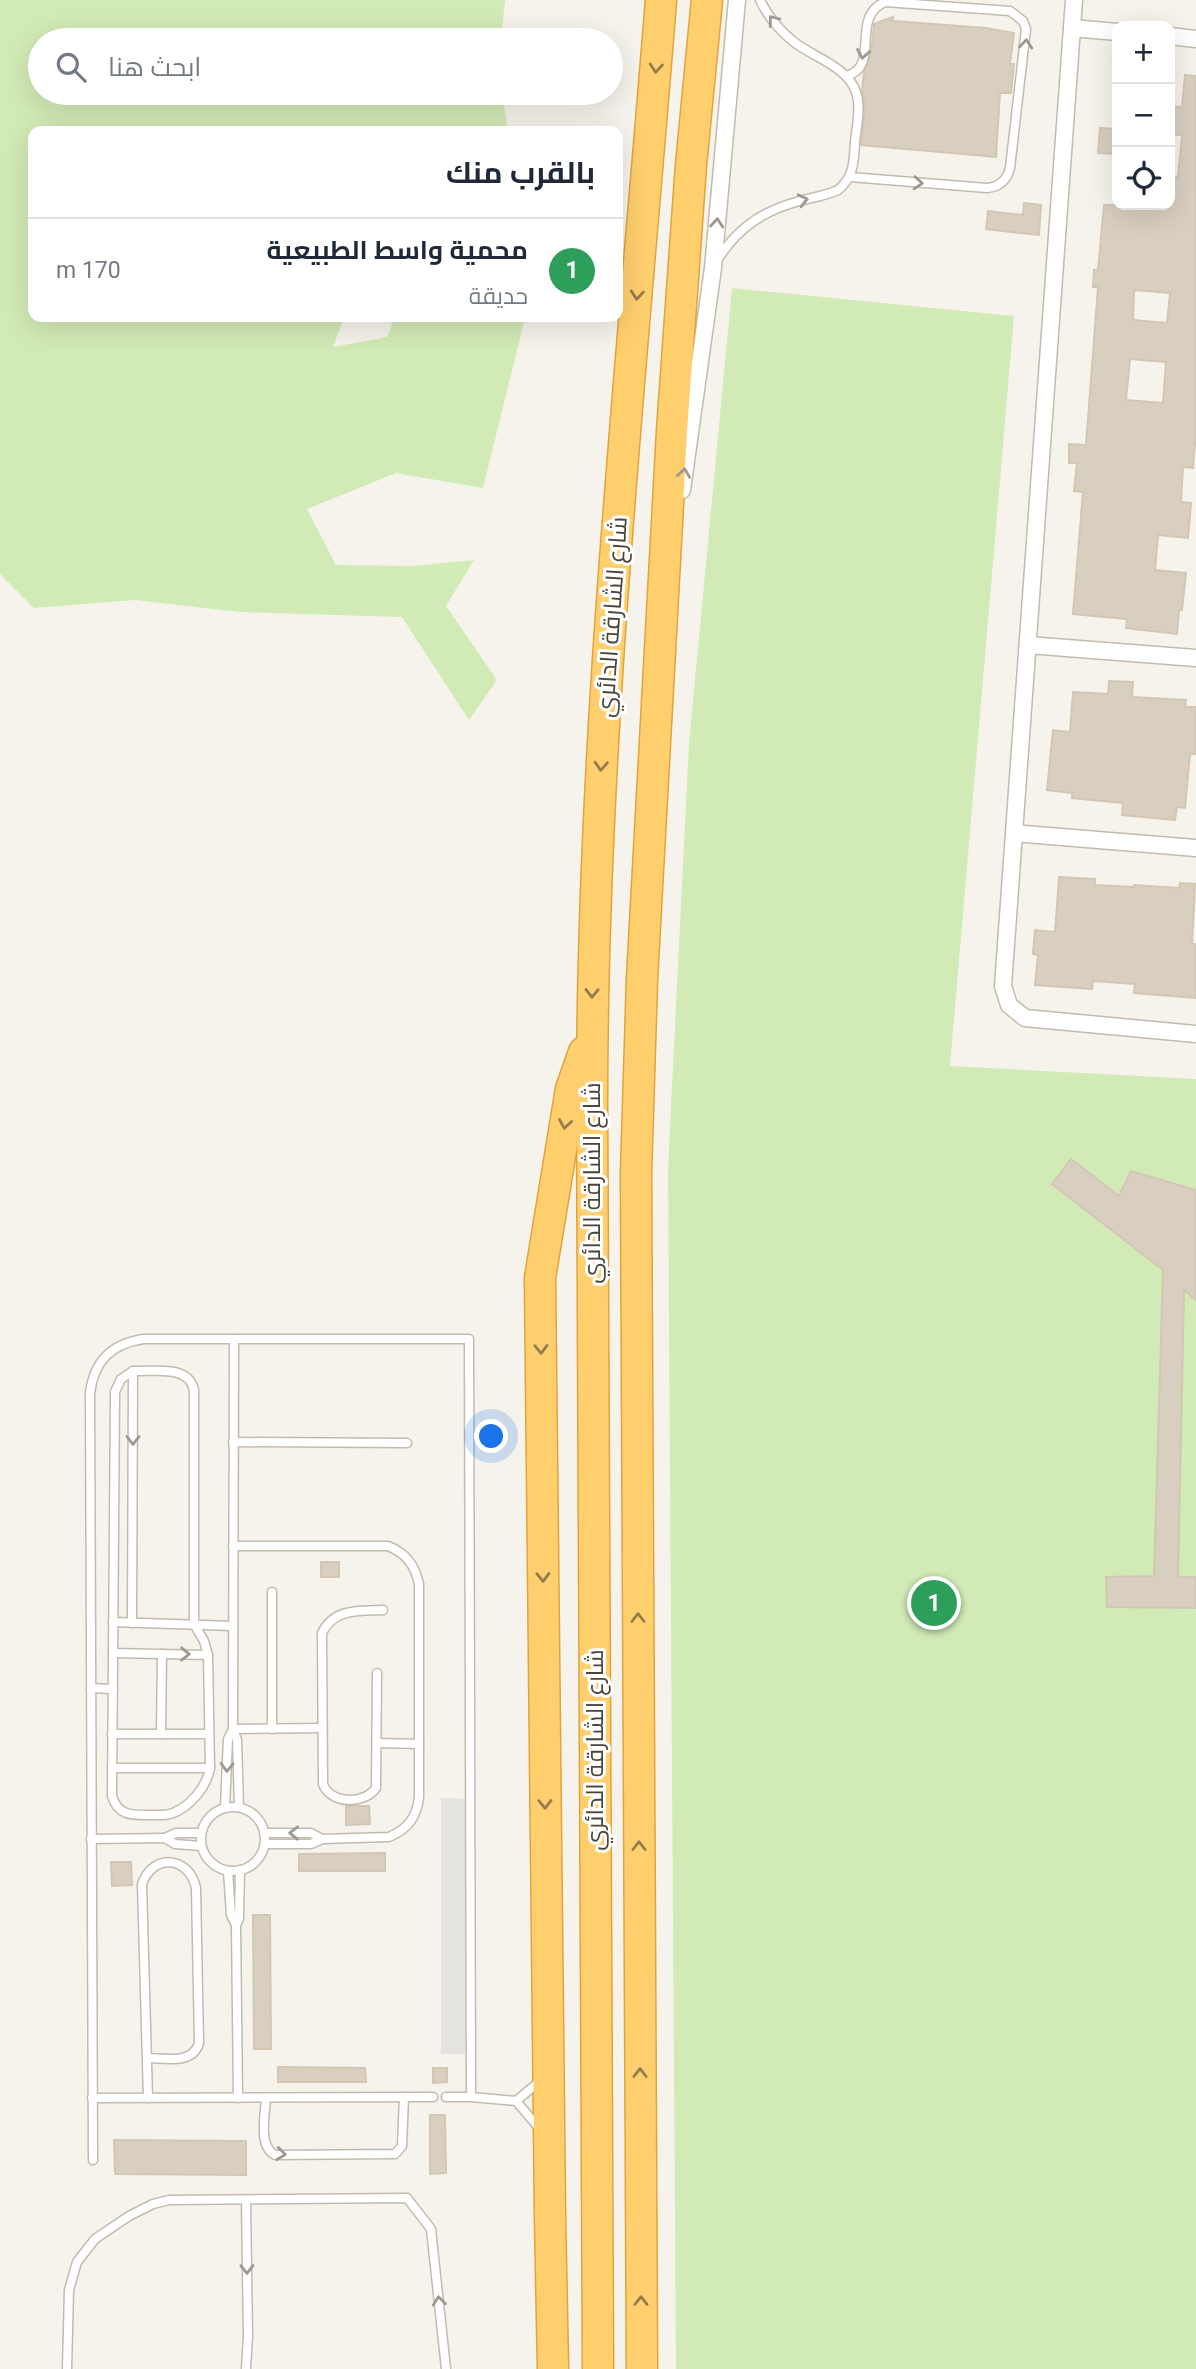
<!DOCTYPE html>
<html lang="ar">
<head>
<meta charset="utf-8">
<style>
  :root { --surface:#fff; --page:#f6f6f7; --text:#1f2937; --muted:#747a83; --line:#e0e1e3; --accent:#fc3f1d }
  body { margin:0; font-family:Roboto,Cairo,sans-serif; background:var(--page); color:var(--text); direction:rtl }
  .controls { position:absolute; right:21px; top:21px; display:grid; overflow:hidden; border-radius:14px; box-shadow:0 7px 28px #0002 }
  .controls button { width:63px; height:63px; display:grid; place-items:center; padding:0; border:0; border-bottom:2px solid var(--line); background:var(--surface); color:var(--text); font:35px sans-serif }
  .you { position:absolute; left:492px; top:1437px; width:24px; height:24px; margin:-18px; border:5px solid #fff; border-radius:50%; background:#1a73e8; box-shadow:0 0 0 10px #1a73e833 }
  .badge { display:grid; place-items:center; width:46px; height:46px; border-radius:50%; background:var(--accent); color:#fff; font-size:23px; font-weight:700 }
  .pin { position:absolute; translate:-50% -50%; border:4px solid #fff; box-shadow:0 2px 7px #0006 }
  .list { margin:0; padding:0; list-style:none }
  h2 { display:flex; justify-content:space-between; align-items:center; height:91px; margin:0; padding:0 28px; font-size:30px }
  h2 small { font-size:23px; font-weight:400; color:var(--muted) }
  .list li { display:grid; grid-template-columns:46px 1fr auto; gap:21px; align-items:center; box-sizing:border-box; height:105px; padding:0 28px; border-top:2px solid var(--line) }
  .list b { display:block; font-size:26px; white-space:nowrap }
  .list p { margin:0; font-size:23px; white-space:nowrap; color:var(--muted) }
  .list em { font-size:23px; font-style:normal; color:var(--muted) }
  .icon { flex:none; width:38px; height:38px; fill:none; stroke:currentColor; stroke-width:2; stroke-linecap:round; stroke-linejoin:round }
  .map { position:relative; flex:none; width:1196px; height:2369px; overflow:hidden; direction:ltr }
  .search { position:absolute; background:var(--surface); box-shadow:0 7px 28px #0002; left:28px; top:28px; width:595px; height:77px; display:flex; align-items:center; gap:18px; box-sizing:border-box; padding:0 24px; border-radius:38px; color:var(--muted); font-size:26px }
  .panel { position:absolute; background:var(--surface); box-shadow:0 7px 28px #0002; left:28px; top:126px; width:595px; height:196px; border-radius:14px; direction:rtl }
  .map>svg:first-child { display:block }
</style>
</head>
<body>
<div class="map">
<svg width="1196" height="2369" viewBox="0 0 1196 2369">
  <rect width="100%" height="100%" fill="#f6f3ec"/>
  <g fill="#d2eab5">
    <path d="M0,0H505L501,40H40V93H502L508,131H33V317H344L333,347L387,337L395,317H503L524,322L483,488L396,473L307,509L336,565L412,566L474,560L446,606L497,680L469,720L402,617L240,612L135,600L34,608L0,574Z"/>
    <path d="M732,288L1014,316L950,1066L1196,1079V2369H676L668,1169L689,744Z"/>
  </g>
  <path fill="#e5e3e0" d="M441,1798L466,1799L465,2054H441Z"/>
  <g fill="#d8cfc1" stroke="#d3c7b4" stroke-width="2" fill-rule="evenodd">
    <path d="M893,17V21L986,28L1014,33L1010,64H1014L1011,93H1000L996,157L861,145L865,110L862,90L864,72L871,54L874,24Z"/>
    <path d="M1185,75L1196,76V431L1193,468L1183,467L1181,502L1191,503L1188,538L1158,535L1155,570L1186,573L1182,610H1179L1177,634L1126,628L1127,619L1073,614L1083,492L1074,491L1077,463H1069V444L1086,445L1098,287H1093L1094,270H1098L1104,205H1170V176L1178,177L1182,135L1170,134V106L1182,107ZM1134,290L1170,293L1167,323L1133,320ZM1130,359L1166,362L1163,403L1126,400Z"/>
    <path d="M1100,128L1117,129V154L1098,153Z"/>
    <path d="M1024,203L1041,205L1039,235L986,229L988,211L1023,215Z"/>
    <path d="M1109,681L1133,682L1132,697L1186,700L1185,707H1196V754H1190L1185,808L1177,807L1175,820L1122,815L1123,803L1072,798V793L1047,790L1053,730L1070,732L1073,692L1108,694Z"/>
    <path d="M1059,877L1095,879V885L1134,887V885L1179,888L1180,883L1195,884L1192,944H1196V998L1134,993L1135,984L1093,981L1092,989L1035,985L1038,955L1033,954L1035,930L1055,932Z"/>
    <path d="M1071,1159L1119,1196L1131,1171L1196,1190V1300L1184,1290L1178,1577H1196V1608L1107,1607L1106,1577L1154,1576L1163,1270L1052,1184Z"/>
    <rect x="321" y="1562" width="18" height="15"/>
    <path d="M346,1806H369L370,1824L346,1825Z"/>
    <path d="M385,1853V1871H299V1854Z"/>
    <path d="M111,1862H131L132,1885L112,1886Z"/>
    <path d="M253,1915H270L271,2049H254Z"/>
    <path d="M278,2067L365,2068L366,2082H278Z"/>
    <path d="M433,2068H447V2082L433,2083Z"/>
    <path d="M430,2115H445L446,2173L430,2174Z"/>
    <path d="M114,2140L246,2141V2175L115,2174Z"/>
  </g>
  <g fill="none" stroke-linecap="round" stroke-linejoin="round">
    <g stroke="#c2bbae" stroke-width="11">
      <g id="service">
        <path d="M846,76C882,67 849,17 885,2L1010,11L1023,21L1026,29L1010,168C1007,180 999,187 987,188L850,177"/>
        <path d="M718,259C737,229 761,212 796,202C810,198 825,196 838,190C854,177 854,161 855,141C857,126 861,107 856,92C848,67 813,57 794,42C779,30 768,17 760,0"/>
        <path d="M234,1339L233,1729L237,1740L239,1807"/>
        <path d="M133,1371C154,1372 188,1364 194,1390V1624L204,1641L208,1655L210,1768C207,1786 191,1806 173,1813C166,1816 159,1815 152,1815C134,1815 118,1817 112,1796L115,1392L121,1379Z"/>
        <path d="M233,1442L407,1443"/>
        <path d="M233,1546H388C406,1553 415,1565 419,1584V1797C417,1817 408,1829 389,1837L322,1839L311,1844H265"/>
        <path d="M113,1622L233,1626"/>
        <path d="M132,1623L133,1371"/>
        <path d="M113,1653L208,1655"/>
        <path d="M377,1673L376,1788C364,1805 330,1804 323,1784L322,1633C334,1608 359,1611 383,1610"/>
        <path d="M91,1688L113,1689"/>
        <path d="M233,1729L322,1728"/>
        <path d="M272,1729V1592"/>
        <path d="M112,1734H209"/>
        <path d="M161,1734L162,1654"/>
        <path d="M377,1743L419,1744"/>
        <path d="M112,1768H210"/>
        <circle cx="233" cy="1839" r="32"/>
        <path d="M225,1807L228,1739L233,1729"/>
        <path d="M264,1833H311L322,1839"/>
        <path d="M165,1838L176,1833H201"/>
        <path d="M91,1839L165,1838L175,1844L201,1846"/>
        <path d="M228,1871L231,1915L236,1925"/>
        <path d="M147,2058C165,2058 193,2065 199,2043L196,1888C189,1856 153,1853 142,1884L148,2098"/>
        <path d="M446,2097H471L516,2101L539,2128"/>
        <path d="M92,2098L433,2097"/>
        <path d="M238,2098L236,1925L239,1919L240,1870"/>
        <path d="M266,2098C265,2115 258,2146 275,2155L395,2154L402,2146L404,2097"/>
        <path d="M516,2101L540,2081"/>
        <path d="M93,2160L90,1393C94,1361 111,1344 143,1339H469L471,2097"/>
        <path d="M67,2369L69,2290L77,2262L95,2239L129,2216L153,2204L169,2200L407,2198L431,2229L446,2369"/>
        <path d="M246,2369L248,2336L246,2201"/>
      </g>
    </g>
    <g stroke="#c2bbae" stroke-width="19">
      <g id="minor">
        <path d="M1074,0L1003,986L1009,1005L1025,1018L1196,1034"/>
        <path d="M1072,28L1117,32"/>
        <path d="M1170,36L1196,39"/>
        <path d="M682,490L713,268L737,0"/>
        <path d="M1028,645L1196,658"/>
        <path d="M1014,833L1196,848"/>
      </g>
    </g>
    <g stroke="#e0a43c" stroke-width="33">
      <g id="motorway">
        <path d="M553,2369L550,2217L540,1278L571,1089L584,1052"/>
        <path d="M598,2369L592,1103C592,734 632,367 661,0"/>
        <path d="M642,2369L636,1174L642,979L672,431L691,165L707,0"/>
      </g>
    </g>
    <use href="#service" stroke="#fff" stroke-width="8"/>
    <use href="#minor" stroke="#fff" stroke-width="16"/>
    <use href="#motorway" stroke="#ffcf6e" stroke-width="30"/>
  </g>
  <defs><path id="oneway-chevron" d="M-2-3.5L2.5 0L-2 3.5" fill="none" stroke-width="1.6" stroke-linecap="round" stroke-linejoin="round" transform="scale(1.75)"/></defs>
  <g stroke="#9c9892">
    <use href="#oneway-chevron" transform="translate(773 20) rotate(-128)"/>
    <use href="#oneway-chevron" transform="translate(1026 44) rotate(-85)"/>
    <use href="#oneway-chevron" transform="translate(863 54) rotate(100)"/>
    <use href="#oneway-chevron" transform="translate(918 183) rotate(4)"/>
    <use href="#oneway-chevron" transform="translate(803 200) rotate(-14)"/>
    <use href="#oneway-chevron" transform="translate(717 223) rotate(-85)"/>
    <use href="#oneway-chevron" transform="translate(684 473) rotate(-82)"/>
    <use href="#oneway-chevron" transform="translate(133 1440) rotate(90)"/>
    <use href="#oneway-chevron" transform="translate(185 1654) rotate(1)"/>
    <use href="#oneway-chevron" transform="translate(227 1767) rotate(92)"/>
    <use href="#oneway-chevron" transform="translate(294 1833) rotate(-179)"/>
    <use href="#oneway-chevron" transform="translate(281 2154) rotate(7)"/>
    <use href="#oneway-chevron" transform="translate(247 2269) rotate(89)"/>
    <use href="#oneway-chevron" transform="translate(439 2301) rotate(-96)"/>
  </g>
  <g stroke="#937c4e">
    <use href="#oneway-chevron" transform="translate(656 68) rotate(95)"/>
    <use href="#oneway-chevron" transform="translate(637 295) rotate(95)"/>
    <use href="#oneway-chevron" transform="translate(601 766) rotate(93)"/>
    <use href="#oneway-chevron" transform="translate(592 993) rotate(91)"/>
    <use href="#oneway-chevron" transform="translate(565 1124) rotate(99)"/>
    <use href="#oneway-chevron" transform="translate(541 1349) rotate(89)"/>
    <use href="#oneway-chevron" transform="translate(543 1577) rotate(89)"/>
    <use href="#oneway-chevron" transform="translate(638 1618) rotate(-90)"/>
    <use href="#oneway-chevron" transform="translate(545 1804) rotate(89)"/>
    <use href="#oneway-chevron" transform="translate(639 1846) rotate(-90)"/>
    <use href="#oneway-chevron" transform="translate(640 2073) rotate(-90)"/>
    <use href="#oneway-chevron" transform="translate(641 2301) rotate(-90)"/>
  </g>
  <g text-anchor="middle" stroke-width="6" stroke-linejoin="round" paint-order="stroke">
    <g font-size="24" fill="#4b4439" stroke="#fff">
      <text transform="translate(612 617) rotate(-86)" y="8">شارع الشارقة الدائري</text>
      <text transform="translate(592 1183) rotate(-90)" y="8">شارع الشارقة الدائري</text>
      <text transform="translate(595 1750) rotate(-90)" y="8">شارع الشارقة الدائري</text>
    </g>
  </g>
</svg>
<div class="controls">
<button>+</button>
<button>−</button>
<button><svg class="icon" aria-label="locate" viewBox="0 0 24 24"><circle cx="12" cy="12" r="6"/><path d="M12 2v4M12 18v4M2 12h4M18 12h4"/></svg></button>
</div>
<div class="you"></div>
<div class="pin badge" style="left:934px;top:1603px;background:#2e9e5b">1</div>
<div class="search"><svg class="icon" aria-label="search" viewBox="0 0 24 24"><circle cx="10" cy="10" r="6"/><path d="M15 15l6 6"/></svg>ابحث هنا</div>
<section class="panel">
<h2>بالقرب منك<small></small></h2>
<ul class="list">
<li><span class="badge" style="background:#2e9e5b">1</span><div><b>محمية واسط الطبيعية</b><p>حديقة</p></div><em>170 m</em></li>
</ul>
</section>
</div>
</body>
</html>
